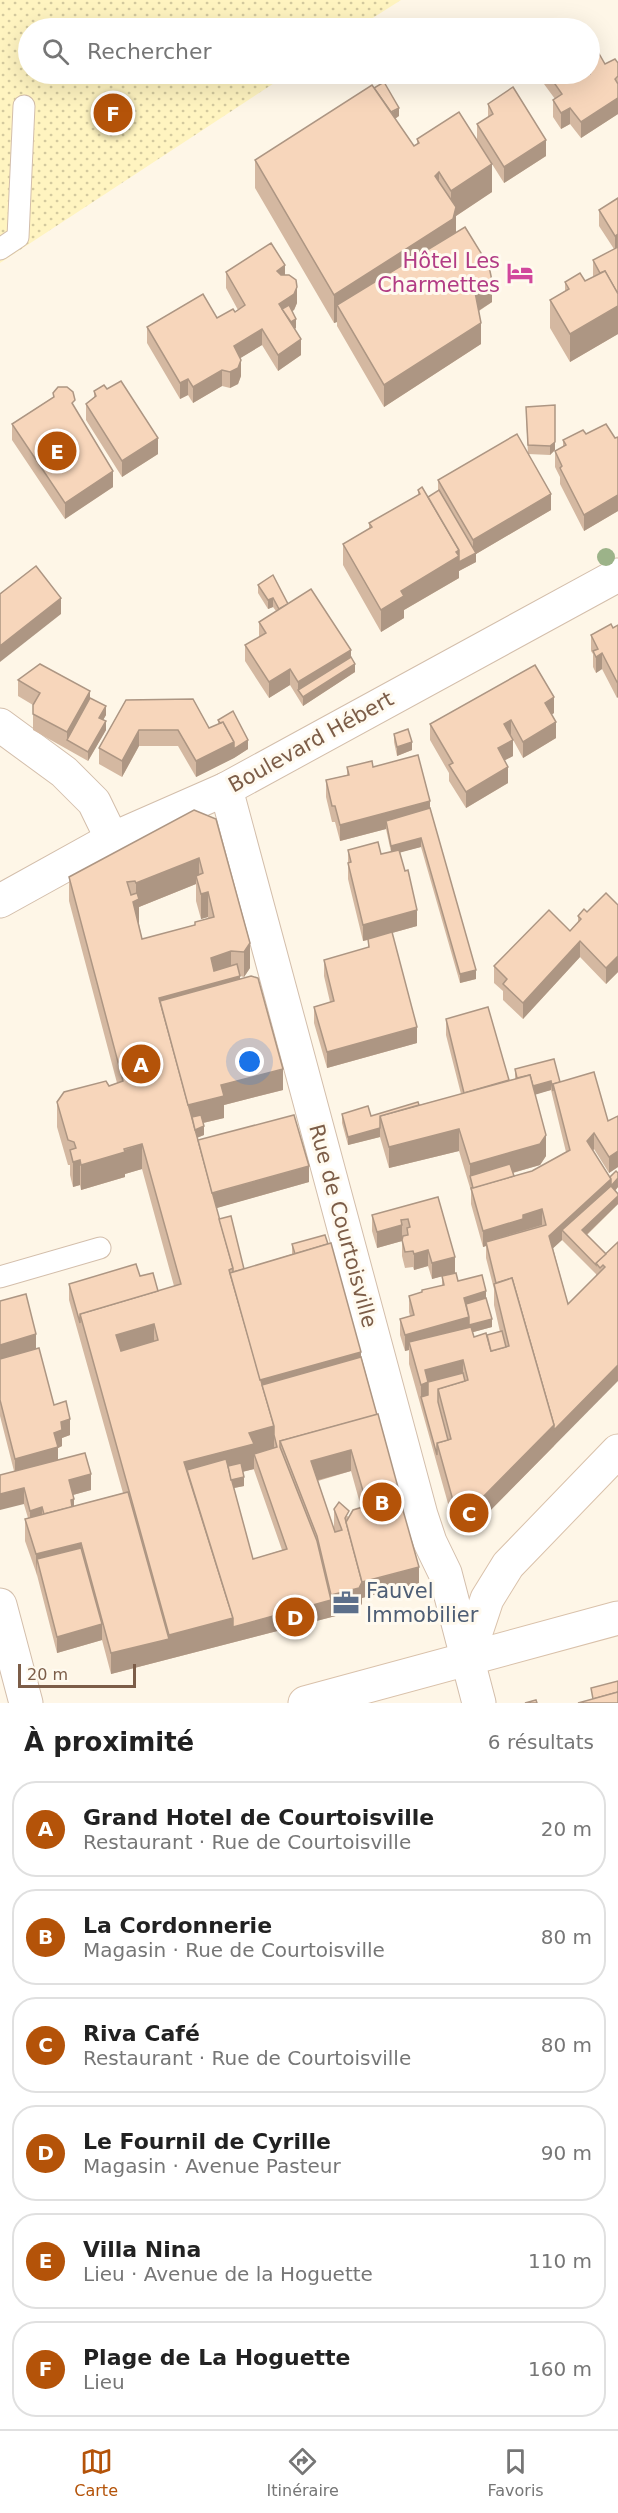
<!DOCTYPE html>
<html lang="fr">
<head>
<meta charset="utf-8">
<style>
  :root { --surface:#fff; --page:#f6f6f6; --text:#222; --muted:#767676; --line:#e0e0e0; --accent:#b45309 }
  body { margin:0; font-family:"DejaVu Sans",sans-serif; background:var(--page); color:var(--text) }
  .scale { position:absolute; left:18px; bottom:15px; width:118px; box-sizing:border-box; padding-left:6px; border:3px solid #7c5d48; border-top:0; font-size:16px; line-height:21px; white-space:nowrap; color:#7c5d48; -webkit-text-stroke:4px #fffaef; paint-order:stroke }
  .you { position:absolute; left:250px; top:1062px; width:21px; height:21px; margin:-15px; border:4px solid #fff; border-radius:50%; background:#1a73e8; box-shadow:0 0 0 9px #1a73e833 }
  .badge { display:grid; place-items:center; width:39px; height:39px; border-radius:50%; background:var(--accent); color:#fff; font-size:20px; font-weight:700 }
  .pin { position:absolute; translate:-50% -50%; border:3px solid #fff; box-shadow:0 2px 6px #0006 }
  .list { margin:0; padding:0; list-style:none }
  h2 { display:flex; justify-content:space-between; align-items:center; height:78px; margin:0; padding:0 24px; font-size:26px }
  h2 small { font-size:20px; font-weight:400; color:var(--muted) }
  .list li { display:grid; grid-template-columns:39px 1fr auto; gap:18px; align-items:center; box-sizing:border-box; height:96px; margin:0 12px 12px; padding:0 12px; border:2px solid var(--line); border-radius:24px }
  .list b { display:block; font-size:22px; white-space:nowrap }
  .list p { margin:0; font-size:20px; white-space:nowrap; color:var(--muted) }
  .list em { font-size:20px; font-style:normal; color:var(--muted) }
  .icon { flex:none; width:33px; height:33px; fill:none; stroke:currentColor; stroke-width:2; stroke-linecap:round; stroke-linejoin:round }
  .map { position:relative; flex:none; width:618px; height:1703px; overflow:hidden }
  .search { position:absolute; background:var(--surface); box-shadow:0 6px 24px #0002; left:18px; right:18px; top:18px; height:66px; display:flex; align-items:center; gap:15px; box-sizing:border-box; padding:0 21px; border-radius:33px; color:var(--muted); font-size:22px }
  .sheet { height:726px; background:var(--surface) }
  nav { display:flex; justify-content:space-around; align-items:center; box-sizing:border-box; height:84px; border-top:2px solid var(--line); background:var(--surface); font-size:16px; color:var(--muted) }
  nav a { display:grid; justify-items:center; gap:3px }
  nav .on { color:var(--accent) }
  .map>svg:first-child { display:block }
</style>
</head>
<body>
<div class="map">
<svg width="618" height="1703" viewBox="0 0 618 1703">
  <defs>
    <pattern id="sand-dots" width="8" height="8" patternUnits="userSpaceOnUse" patternTransform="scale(1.5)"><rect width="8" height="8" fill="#fff4c0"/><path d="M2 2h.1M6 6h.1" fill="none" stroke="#d3c99e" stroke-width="1.8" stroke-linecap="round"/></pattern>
  </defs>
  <rect width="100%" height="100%" fill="#fef6e7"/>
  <path fill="url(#sand-dots)" d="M0,0H401L357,28H28V74H288L0,263Z"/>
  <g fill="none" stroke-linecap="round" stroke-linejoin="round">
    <g stroke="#d3beab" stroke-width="23">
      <g id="service">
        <path d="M0,249L18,237L24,106"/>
        <path d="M0,1277L100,1248"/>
      </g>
    </g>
    <g stroke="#d3beab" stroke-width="35">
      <g id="minor">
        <path d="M0,725L64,772L94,802L112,839"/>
        <path d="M226,789L421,1515L430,1542L445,1573L479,1703"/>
        <path d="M0,901L112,839L226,789L618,575"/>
        <path d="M0,1605L26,1703"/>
      </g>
    </g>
    <g stroke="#d9c1aa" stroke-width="35">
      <g id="secondary">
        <path d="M467,1659L487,1599L508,1565L618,1451"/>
        <path d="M305,1703L618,1618"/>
      </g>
    </g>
    <use href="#service" stroke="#fff" stroke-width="21"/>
    <use href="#minor" stroke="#fff" stroke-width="33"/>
    <use href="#secondary" stroke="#fff" stroke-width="33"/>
  </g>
  <circle fill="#9cb389" cx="606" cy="557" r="9"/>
  <g fill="#d4b8a1" fill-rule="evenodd">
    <path d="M618,63V114L581,138L570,124L561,129L553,117V100L555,99L544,84V74H590L605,64Z"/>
    <path d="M488,104L546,156L504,183L492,164V192L456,216V232L492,302L479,311L481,344L384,407L337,326V322L334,323L255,188V160L399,116L395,119L414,146L417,144V139H477V124L488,117Z"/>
    <path d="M618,198V334L570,362L550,328V300L565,291V282L585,281L593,277V260L614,249L599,226V210Z"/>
    <path d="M226,272L285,275L297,303L294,310L292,311L296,328L295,329L301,355L278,371L262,345L240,358L241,376L238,384L230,388L222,386L193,403L188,395L180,399L147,343V327L217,318L235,312L238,310L226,288Z"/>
    <path d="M94,391L158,454L122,477L86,420V404L94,398Z"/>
    <path d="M53,393L75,408L113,487L65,519L12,440V424L53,397Z"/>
    <path d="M526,415L555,450L550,455L528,454L551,510L476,554V562L459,571V578L404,610V618L381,632L343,565V544L369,529V523L418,495V490L428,497L438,491V480L528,454Z"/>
    <path d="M586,434L615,438L618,437V511L584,531L560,484V477L555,467V451L563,447V440Z"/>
    <path d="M258,585L288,603L351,657L355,672L303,706L290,685L269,698L245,661V645L259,638V622L276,611L273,607L268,609L258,593Z"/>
    <path d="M618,625V697L617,698L602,669L596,673L593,667V654L591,651V635L613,628Z"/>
    <path d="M18,680L90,698L106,715L103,720L106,730L88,761L33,730V705L18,696Z"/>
    <path d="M126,700L209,728L218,724V720L248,749L234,758L196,777L178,746H139L122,777L99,764V748Z"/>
    <path d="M554,713L551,715L556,738L523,758L511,736L513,756L505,760L508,783L466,808L449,781V773L430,740V724Z"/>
    <path d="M394,734L412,750L397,756L394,742Z"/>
    <path d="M347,767H373L430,808L476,979L460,983L421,847L400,852L417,926L392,933L417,1043L327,1068L314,1023V1007L330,1002L324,976V960L368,948V940L363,941L348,879V850L381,854L391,852L386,829L340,841L335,822H332L326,797V780L347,775Z"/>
    <path d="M216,819L250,968L244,977L240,976V980L283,1090L224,1105V1118L203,1123L204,1135L197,1138L198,1140L309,1182L216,1208L219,1219L244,1269L292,1254V1244L361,1357L399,1496L419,1583L362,1598V1603L359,1610L111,1674L102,1640L57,1653L37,1575L25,1541V1519L28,1518L14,1471L0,1416V1301L36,1349L54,1405L70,1435L62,1438V1446L58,1448V1459L91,1490L73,1495L74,1506L123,1493L69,1300V1284L140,1276L158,1291L174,1286L142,1169L125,1174V1177L81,1190L80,1185L73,1187L70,1175V1165H68L57,1127V1102L117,1083L69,901V877ZM196,884V901L201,919L208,917V918L195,925L142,939L139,924V907ZM254,1457V1470L282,1550L253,1559L234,1488L244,1486L242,1472L254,1469ZM351,1471L361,1507L349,1517L334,1509V1530L318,1481Z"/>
    <path d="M618,905V972L606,984L580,957L523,1019L503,1000V991L494,983V966L570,931L578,922V916L587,912Z"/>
    <path d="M446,1019L509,1080L515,1079V1069L560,1082L608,1121L618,1116V1167L609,1173L594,1149L593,1151L610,1177L618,1173V1187L615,1191L618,1204L587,1235L606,1254L618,1242L554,1446L472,1529L454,1525L409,1364V1350L405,1351L400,1335V1319L410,1316L409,1312V1296L442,1286V1276L432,1279L428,1266L414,1270L413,1267L405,1268L402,1256V1241L377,1248L372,1231V1215L438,1197L455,1273L458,1281L486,1298L492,1327L473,1332L474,1337L487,1335L500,1332L494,1305V1289L486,1258V1246L483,1247L471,1204V1191L459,1151L389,1168L380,1137L348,1145L342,1123V1114L371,1116L419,1105L461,1094L446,1035ZM551,1090L566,1152L532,1171L514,1176L513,1173L540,1165L546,1156L535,1094ZM562,1240L596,1274V1276L568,1304L553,1248Z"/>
  </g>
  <g fill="#ad9683">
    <path d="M618,98V114L581,138V122Z"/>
    <path d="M399,108V116L382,127V118Z"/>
    <path d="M570,108V124L561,129V113Z"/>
    <path d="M546,140V156L504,183V167Z"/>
    <path d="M492,164V192L456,216V235L337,305V322L334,323V295L451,219V191Z"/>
    <path d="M439,172V200L435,176Z"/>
    <path d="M618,234V250L615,252V236Z"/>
    <path d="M285,265V281L277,271Z"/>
    <path d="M492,281V302L475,313V292Z"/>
    <path d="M297,287V303L294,310L283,317L279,304Z"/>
    <path d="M618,306V334L570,362V334Z"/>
    <path d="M296,319V328L287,333V325Z"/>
    <path d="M481,323V344L384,407V385Z"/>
    <path d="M262,329V345L234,362V346Z"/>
    <path d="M301,339V355L278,371V355Z"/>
    <path d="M241,360V376L238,384L230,388V372Z"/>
    <path d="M222,370V386L193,403V387Z"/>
    <path d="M188,379V395L180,399V383Z"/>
    <path d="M158,438V454L122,477V461Z"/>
    <path d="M555,442V450L550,455V446Z"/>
    <path d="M113,471V487L65,519V503Z"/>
    <path d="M551,494V510L476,554V562L459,571V578L404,610V618L381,632V610L401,591L459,550L473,555V540Z"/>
    <path d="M618,495V511L584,531V515Z"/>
    <path d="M61,598V614L0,662V646Z"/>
    <path d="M273,598V607L268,609V600Z"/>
    <path d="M351,650V666L298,690V682Z"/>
    <path d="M602,653V669L596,673V657Z"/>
    <path d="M355,664V672L303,706V697Z"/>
    <path d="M290,669V685L269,698V682Z"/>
    <path d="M618,681V697L617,698V682Z"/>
    <path d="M90,691V707L67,740V732Z"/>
    <path d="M554,697V713L545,719V703Z"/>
    <path d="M106,706V715L99,727V718Z"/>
    <path d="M511,720V736L504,724Z"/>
    <path d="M106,721V730L88,761V752Z"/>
    <path d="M556,722V738L523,758V742Z"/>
    <path d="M139,730V746L122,777V761Z"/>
    <path d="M248,740V749L234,758L196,777V761L234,742Z"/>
    <path d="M513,740V756L498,764V748Z"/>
    <path d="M412,742V750L397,756V747Z"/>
    <path d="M508,767V783L466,808V792Z"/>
    <path d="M430,801V817L386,821V829L340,841V825Z"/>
    <path d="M421,838V847L391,855V846Z"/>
    <path d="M199,858V883L196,876V884L139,907V924L133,926V902L136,901V883Z"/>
    <path d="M208,892V917L201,919V894Z"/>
    <path d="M417,910V926L363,941V925Z"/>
    <path d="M580,941V957L523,1019V1003Z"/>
    <path d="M250,943V968L244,977V952Z"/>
    <path d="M231,951V976L211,983V958Z"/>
    <path d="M618,956V972L606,984V968Z"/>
    <path d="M476,970V979L460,983V974Z"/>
    <path d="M240,976V1001H159V998Z"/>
    <path d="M417,1027V1043L327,1068V1052Z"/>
    <path d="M283,1069V1090L224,1105V1118L190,1126L188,1106L221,1085Z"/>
    <path d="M551,1081V1090L521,1099V1090Z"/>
    <path d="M204,1126V1135L191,1140V1131Z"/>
    <path d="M380,1128V1137L348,1145V1137Z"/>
    <path d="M459,1129V1151L389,1168V1147Z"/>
    <path d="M594,1133V1149L587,1157V1141Z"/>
    <path d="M546,1135V1156L540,1165L472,1184L470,1176V1185V1164Z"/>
    <path d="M142,1144V1169L125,1174V1177L81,1190V1165Z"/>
    <path d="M618,1151V1167L609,1173V1157Z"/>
    <path d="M80,1160V1185L73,1187V1162Z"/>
    <path d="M309,1166V1182L210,1210V1194Z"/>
    <path d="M618,1178V1187L611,1195L562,1230V1240L549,1252V1236L611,1179Z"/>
    <path d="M618,1196V1204L582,1239V1230Z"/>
    <path d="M542,1209V1225L486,1242V1246L483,1247V1231L523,1215Z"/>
    <path d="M402,1225V1241L377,1248V1232Z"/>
    <path d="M428,1250V1266L414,1270V1254Z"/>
    <path d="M455,1257V1273L432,1279V1263Z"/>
    <path d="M486,1291V1307L466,1313L464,1298Z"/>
    <path d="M469,1317L492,1319V1327L411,1349L409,1342V1350L405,1351V1335Z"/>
    <path d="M154,1324V1349L116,1360V1335Z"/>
    <path d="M36,1334V1350L0,1361V1345Z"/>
    <path d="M361,1352V1373L259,1385V1380Z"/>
    <path d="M463,1360V1382L428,1391V1403L421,1397V1406V1385L425,1370Z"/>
    <path d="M618,1365V1381L472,1529V1508L554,1425Z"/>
    <path d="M70,1419V1435L62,1438V1446L58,1448V1463L15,1475V1459L54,1433L61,1422Z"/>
    <path d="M274,1426V1451L254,1454V1469L189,1485L184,1462L249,1433Z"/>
    <path d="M351,1450V1471L311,1482V1461Z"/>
    <path d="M91,1474V1490L69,1496V1480Z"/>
    <path d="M244,1477V1486L229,1489V1480Z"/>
    <path d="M24,1488V1504L0,1510V1494Z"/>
    <path d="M399,1491V1512L366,1522V1501Z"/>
    <path d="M74,1499V1515L71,1500Z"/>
    <path d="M42,1507V1523L30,1527V1511Z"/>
    <path d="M81,1543V1564L37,1559L36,1576V1554Z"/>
    <path d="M419,1567V1583L362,1598V1603L359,1610L111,1674V1653L169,1639V1635L233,1618L331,1600V1595L361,1583Z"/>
    <path d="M102,1624V1640L57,1653V1637Z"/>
  </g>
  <g fill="#f7d6bb" stroke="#ad9683" stroke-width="1.5" fill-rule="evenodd">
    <path d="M590,38L605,64L615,59L618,63V76L615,79L618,84V98L581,122L570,108L561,113L553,100L562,94L548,74H590Z"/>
    <path d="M384,82L399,108L391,112L374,88Z"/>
    <path d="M372,85L414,146L419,143L417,139L459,112L492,164L451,191L439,172L435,176L456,207L453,219L334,295L255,160Z"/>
    <path d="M513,87L546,140L504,167L477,124L493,114L488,104Z"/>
    <path d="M618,198V234L615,236L599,210Z"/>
    <path d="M465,227L489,266L492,281L475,292L481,323L384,385L337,305Z"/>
    <path d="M271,243L285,265L277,271L281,275H289L296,280L297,287L294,294L279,304L301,339L278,355L262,329L234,346L241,360L238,368L230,372L222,370L193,387L188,379L180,383L147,327L203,294L217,318L233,309L235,312L245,305L226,272Z"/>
    <path d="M618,247V294L605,271L600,273L593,260Z"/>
    <path d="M605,271L618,294V306L570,334L550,300L569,289L565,282L580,273L585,281Z"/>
    <path d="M289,305L296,319L291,322L282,309Z"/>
    <path d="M121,381L158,438L122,461L86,404L96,396L94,391L104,385L107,389Z"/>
    <path d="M58,387H67L73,392L75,400L72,403L113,471L65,503L12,424L54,397L53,393Z"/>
    <path d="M555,405V442L550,446L528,445L526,407Z"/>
    <path d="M606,424L615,438L618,437V495L584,515L560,468L562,466L555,451L566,445L563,440L583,430L586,434Z"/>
    <path d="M517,434L551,494L473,540L438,480Z"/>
    <path d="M422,487L459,550L456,552L459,556L401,591L404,596L381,610L343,544L372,527L369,523L420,494L418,490Z"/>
    <path d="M439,490L476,553L459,562V550L428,497Z"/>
    <path d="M36,566L61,598L0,646V594Z"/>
    <path d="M273,575L288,604L279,609L273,598L268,600L258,585Z"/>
    <path d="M311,589L351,650L298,682L290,669L269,682L245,645L266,633L259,622Z"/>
    <path d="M611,624L613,628L618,625V681L617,682L602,653L596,657L593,651L598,649L591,635Z"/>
    <path d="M351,657L355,664L303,697L298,690Z"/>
    <path d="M40,664L90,691L67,732L33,714V705L40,693L18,680Z"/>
    <path d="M535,665L554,697L545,703L556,722L523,742L511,720L504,724L513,740L498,748L508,767L466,792L449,765L453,763L430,724Z"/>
    <path d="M90,698L106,706L99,718L106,721L88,752L67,740Z"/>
    <path d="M193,699L209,728L223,722L234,742L196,761L178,730H139L122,761L99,748L126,700Z"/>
    <path d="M233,711L248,740L234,749V742L223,722L220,723L218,720Z"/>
    <path d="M408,729L412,742L397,747L394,734Z"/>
    <path d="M418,755L430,801L340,825L335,806H332L326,780L349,775L347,767L372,761L373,767Z"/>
    <path d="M430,808L476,970L460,974L421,838L391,846L386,821Z"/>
    <path d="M194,810L216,819L250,943L244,952L231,951L211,958L214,971L237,964L240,976L159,998L233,1268L229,1270L274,1426L249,1433L254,1444L184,1462L233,1618L169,1635L80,1314L181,1284L142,1144L124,1149L125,1152L81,1165L80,1160L73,1162L70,1150L76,1148L74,1142L68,1140L57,1102L64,1092L106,1081L109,1086L123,1081L69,877ZM199,858L203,873L196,876L201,894L208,892L214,917L195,922V925L142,939L133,902L139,899L137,893L131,895L127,882L135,881L136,883ZM154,1324L158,1340L121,1351L116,1335Z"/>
    <path d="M378,842L381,854L399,850L405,871L408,870L417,910L363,925L348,863L351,862L348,850Z"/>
    <path d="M606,893L618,905V956L606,968L580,941L523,1003L503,984L507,979L494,966L549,910L570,931L581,919L578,916L584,909L587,912Z"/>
    <path d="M392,932L417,1027L327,1052L314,1007L334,1001L324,960L369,947L368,939Z"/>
    <path d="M251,976L258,978L283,1069L221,1085L224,1096L188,1105L160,1001Z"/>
    <path d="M488,1007L509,1080L464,1093L446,1019Z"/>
    <path d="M554,1059L560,1082L553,1084V1091L551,1081L533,1086L530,1075L517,1078L515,1069Z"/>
    <path d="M594,1072L608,1121L618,1116V1151L609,1157L594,1133L587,1141L611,1179L549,1236L568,1304L605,1267L603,1265L600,1268L596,1263L618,1242V1365L554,1430V1425L512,1278L496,1283L486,1242L546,1225L542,1209L523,1215V1219L483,1231L471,1188L532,1171L570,1150L553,1084Z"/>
    <path d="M530,1075L546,1135L540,1144L470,1164L459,1129L389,1147L380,1116Z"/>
    <path d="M418,1102L419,1105L380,1116V1128L348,1137L342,1114L368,1106L371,1116Z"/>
    <path d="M201,1115L204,1126L195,1130L192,1117Z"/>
    <path d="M294,1115L309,1166L212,1193L198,1140Z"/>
    <path d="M510,1164L514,1176L473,1188L470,1176Z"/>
    <path d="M616,1171L618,1173V1178L611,1186V1179L610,1177Z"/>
    <path d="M611,1186L618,1194V1196L582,1230L606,1254L596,1263V1265L562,1230Z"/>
    <path d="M438,1197L455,1257L432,1263L428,1250L414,1254L413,1251L405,1252L402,1240L403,1236L408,1235L407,1228L410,1227L408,1219L401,1220L402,1225L377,1232L372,1215Z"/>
    <path d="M231,1216L244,1269L233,1272V1268L219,1219Z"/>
    <path d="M325,1235L328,1244L295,1254L292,1244Z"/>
    <path d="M331,1243L361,1352L260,1380L230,1273Z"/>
    <path d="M136,1264L140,1276L153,1273L158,1291L80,1314V1323L69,1284Z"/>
    <path d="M456,1273L458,1281L482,1275L486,1291L464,1298L469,1317L405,1335L400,1319L414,1315L409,1296L422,1292V1290L444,1285L442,1276Z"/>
    <path d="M512,1278L554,1425L472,1508L454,1504L437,1443L451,1439L438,1389L468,1380L463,1360L425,1370L428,1382L421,1385L409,1342L471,1327L474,1337L486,1333L491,1351L509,1346L494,1284Z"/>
    <path d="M26,1294L36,1334L0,1345V1301Z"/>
    <path d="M486,1298L492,1319L469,1325V1317L466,1304Z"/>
    <path d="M502,1331L506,1347L491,1351L487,1335Z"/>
    <path d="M39,1348L54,1405L66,1401L70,1419L61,1422L62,1430L54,1433L58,1447L15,1459L0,1400V1359Z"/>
    <path d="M361,1357L377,1415L280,1441V1447L317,1541L331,1600L233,1627V1618L187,1470L226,1459L253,1559L287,1549L254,1454L277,1447L274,1435V1426L262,1385Z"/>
    <path d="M463,1373L465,1381L438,1389V1402L448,1440L437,1443V1455L421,1397L428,1395V1382Z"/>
    <path d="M378,1414L399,1491L366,1501L351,1450L311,1461L335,1532L342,1530L334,1509L339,1502L349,1511L345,1518L362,1582L359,1588L331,1595L317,1536L280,1441Z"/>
    <path d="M85,1453L91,1474L69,1480L74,1499L71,1500L72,1507L44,1514L42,1507L30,1511L24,1488L0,1494V1475Z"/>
    <path d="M241,1463L244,1477L231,1480L228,1466Z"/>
    <path d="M128,1492L169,1639L111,1653L81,1543L36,1554L25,1519Z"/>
    <path d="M399,1496L419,1567L362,1582L346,1522L353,1510Z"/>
    <path d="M81,1548L102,1624L57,1637L37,1559Z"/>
    <path d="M618,1681V1692L593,1699L591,1688Z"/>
    <path d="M618,1692V1703H578Z"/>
    <path d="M536,1700L537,1703H525Z"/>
  </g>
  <defs>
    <g id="hotel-bare" transform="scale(2.07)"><path d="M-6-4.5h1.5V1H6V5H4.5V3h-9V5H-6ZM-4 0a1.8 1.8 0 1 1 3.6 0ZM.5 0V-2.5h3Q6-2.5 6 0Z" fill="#d1479c" stroke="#fffaef" stroke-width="2.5" paint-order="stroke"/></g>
    <g id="office-bare" transform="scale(2.07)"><path d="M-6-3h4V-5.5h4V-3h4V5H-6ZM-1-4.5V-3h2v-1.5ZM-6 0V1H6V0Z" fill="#5c6f8a" stroke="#fffaef" stroke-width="2.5" paint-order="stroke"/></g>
  </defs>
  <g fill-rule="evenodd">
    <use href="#hotel-bare" x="520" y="273"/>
    <use href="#office-bare" x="346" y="1603"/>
  </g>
  <g text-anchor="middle" stroke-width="6" stroke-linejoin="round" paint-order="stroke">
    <g font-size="21" fill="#b23c85" stroke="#fffaef" text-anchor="end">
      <text x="500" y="268">Hôtel Les<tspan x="500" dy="24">Charmettes</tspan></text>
    </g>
    <g font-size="21" fill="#7c5d48" stroke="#fffaef">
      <text transform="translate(311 742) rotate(-29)" y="7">Boulevard Hébert</text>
      <text transform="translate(343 1226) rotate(75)" y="7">Rue de Courtoisville</text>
    </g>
    <g font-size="21" fill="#4e5e75" stroke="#fffaef" text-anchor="start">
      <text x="366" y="1598">Fauvel<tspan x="366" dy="24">Immobilier</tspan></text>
    </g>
  </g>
</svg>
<div class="scale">20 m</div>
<div class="you"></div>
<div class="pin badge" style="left:141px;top:1064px">A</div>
<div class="pin badge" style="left:382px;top:1502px">B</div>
<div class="pin badge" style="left:469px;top:1513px">C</div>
<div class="pin badge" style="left:295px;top:1617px">D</div>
<div class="pin badge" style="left:57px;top:451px">E</div>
<div class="pin badge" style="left:113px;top:113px">F</div>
<div class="search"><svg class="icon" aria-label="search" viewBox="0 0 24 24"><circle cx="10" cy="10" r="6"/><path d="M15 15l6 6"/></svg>Rechercher</div>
</div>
<section class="sheet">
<h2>À proximité<small>6 résultats</small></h2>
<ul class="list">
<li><span class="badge">A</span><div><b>Grand Hotel de Courtoisville</b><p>Restaurant · Rue de Courtoisville</p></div><em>20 m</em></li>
<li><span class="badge">B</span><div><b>La Cordonnerie</b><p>Magasin · Rue de Courtoisville</p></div><em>80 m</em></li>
<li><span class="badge">C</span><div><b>Riva Café</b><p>Restaurant · Rue de Courtoisville</p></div><em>80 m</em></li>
<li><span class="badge">D</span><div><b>Le Fournil de Cyrille</b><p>Magasin · Avenue Pasteur</p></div><em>90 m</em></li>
<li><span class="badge">E</span><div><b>Villa Nina</b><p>Lieu · Avenue de la Hoguette</p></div><em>110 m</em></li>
<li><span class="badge">F</span><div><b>Plage de La Hoguette</b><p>Lieu</p></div><em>160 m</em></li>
</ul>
</section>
<nav>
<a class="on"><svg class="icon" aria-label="map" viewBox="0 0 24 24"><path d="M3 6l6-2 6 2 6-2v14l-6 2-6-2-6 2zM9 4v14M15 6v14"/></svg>Carte</a>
<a><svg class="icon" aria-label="directions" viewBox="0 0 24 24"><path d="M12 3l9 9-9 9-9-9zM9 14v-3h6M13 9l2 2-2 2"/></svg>Itinéraire</a>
<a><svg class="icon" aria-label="saved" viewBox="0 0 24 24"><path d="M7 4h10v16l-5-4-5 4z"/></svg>Favoris</a>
</nav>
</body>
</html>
